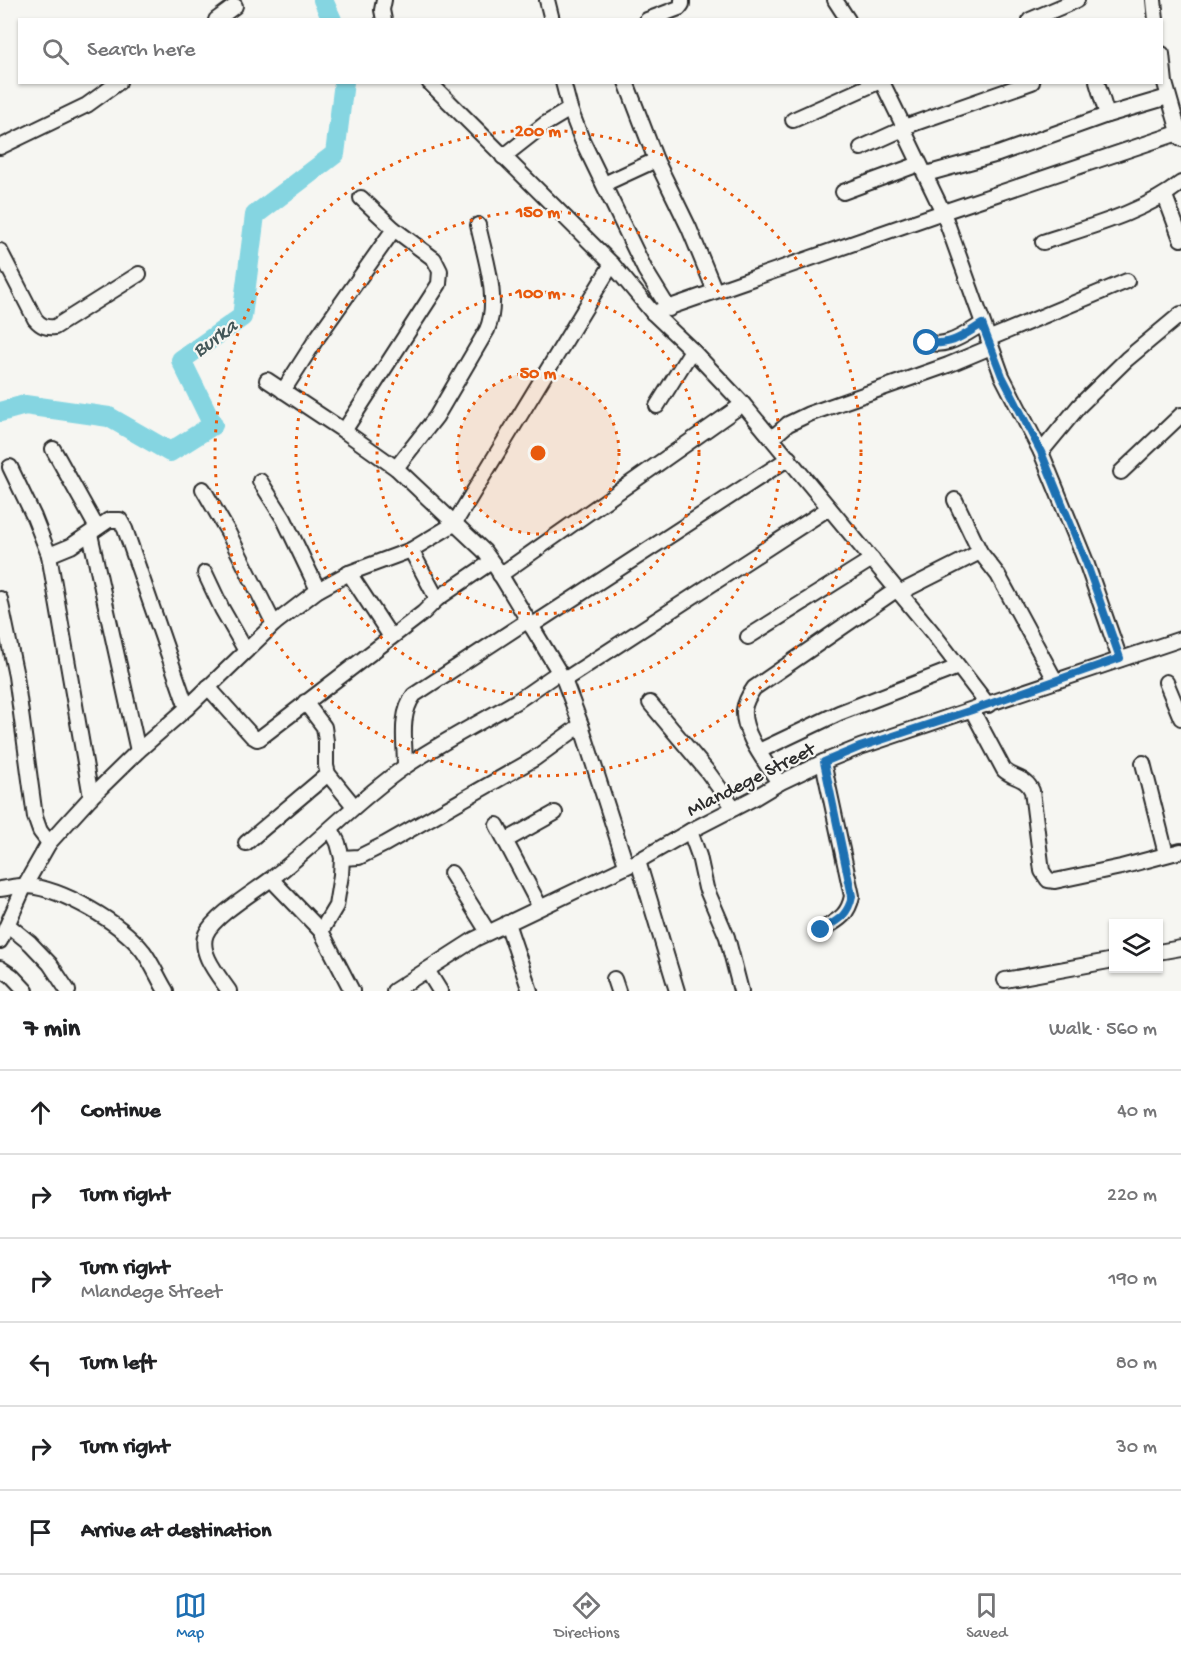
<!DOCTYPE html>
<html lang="en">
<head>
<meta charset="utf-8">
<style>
  :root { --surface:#fff; --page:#f2f2f2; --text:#202124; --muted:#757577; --line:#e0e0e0; --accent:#1f6fb2 }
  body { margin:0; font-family:"Gochi Hand",sans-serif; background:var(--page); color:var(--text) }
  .controls { position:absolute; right:18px; bottom:18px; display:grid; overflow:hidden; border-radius:0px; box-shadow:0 2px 4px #0004 }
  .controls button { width:54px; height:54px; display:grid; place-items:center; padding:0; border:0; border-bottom:2px solid var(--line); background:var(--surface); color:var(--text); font:30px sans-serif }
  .stop { position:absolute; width:18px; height:18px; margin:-14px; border:4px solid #1f6fb2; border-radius:50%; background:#fff }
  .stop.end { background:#1f6fb2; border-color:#fff; box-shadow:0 2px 6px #0008 }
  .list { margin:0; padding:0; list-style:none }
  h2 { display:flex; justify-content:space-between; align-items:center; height:78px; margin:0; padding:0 24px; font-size:26px }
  h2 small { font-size:20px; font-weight:400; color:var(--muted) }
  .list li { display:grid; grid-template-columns:39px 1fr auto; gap:18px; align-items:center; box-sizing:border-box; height:84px; padding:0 24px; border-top:2px solid var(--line) }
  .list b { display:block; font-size:22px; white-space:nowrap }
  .list p { margin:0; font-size:20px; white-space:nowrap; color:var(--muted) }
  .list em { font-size:20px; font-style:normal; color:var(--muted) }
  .icon { flex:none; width:33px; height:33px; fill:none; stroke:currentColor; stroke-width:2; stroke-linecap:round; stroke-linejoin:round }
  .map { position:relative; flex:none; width:1181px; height:991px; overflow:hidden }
  .search { position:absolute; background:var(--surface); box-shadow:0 2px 4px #0004; left:18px; right:18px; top:18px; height:66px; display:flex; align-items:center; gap:15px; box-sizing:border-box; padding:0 21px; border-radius:0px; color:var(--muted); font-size:22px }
  .sheet { height:582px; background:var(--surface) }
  nav { display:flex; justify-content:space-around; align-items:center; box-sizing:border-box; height:84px; border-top:2px solid var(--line); background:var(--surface); font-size:16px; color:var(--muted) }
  nav a { display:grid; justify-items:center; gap:3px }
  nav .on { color:var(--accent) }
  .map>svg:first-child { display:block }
</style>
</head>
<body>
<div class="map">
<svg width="1181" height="991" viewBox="0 0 1181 991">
  <rect width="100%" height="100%" fill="#f6f6f2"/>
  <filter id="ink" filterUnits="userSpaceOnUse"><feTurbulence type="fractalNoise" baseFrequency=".0167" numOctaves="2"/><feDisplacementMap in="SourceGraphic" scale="12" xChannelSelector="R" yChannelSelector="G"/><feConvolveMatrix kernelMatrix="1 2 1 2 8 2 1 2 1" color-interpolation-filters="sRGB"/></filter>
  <g filter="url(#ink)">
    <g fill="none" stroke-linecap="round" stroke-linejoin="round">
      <g stroke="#85d5e1" stroke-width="20">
        <path d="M323,0L332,20"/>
        <path d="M0,412L25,405L109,417L170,452L213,425L181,360L242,317L255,215L335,154L344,82"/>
      </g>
      <g stroke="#2b2b2b" stroke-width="18">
        <g id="minor">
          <path d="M384,0L382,10L384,20"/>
          <path d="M547,0L552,20"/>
          <path d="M835,0L848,20"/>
          <path d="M1154,0L1156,20"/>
          <path d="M216,20L235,6"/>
          <path d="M647,20L679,8L682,4V0"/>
          <path d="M1030,20L1077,0"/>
          <path d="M1162,54L1165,83L1181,139"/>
          <path d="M429,82L612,264L653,313L692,350L743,404L932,632L988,705"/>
          <path d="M563,82L570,109L582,140L645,270L669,309"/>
          <path d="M626,82L656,160L689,228L715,291"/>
          <path d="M882,82L904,127L903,129L943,212L1002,376L1041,452L1086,562L1120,659"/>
          <path d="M1097,82L1107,115"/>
          <path d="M793,120L878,82"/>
          <path d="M904,127L1032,82"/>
          <path d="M0,147L87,105L119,82"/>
          <path d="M861,148L903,129"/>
          <path d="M503,157L545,124L570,109"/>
          <path d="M926,174L998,154L1107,115L1168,97"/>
          <path d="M604,184L656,160"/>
          <path d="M843,192L919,164"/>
          <path d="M1165,196L1181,239"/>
          <path d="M1043,242C1088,227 1143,213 1181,183"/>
          <path d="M0,251L35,319C41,326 46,328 55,327L139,274"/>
          <path d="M653,313L943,212L1178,133"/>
          <path d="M920,338C941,353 964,335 982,324"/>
          <path d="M988,339L1127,281"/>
          <path d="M267,380L344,431L396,468L484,551L497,569L564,680L581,725L626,865"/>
          <path d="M283,391L317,338L394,229"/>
          <path d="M657,406L692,350"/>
          <path d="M344,431L439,284L440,271L434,259L394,229L361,198"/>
          <path d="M772,438L788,424L809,414L948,365L991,347"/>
          <path d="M53,449L97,528"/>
          <path d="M1041,452L1079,406L1127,359L1181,314"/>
          <path d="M10,467L34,517L49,555L91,797"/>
          <path d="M396,468L436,417L487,330C500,299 485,258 478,225"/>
          <path d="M1121,472L1181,415"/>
          <path d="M260,481L284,519L318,590"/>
          <path d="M203,489L228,532L274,624"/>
          <path d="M955,500L980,552L998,575L1055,680"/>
          <path d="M90,534L138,751"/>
          <path d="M411,550L437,599"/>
          <path d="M49,555L71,546L109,520H120L125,529L187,708"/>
          <path d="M205,573L222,609L246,651"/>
          <path d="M349,573L391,637"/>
          <path d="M500,575L743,404"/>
          <path d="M899,593L980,552"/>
          <path d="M0,599L16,676L35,817L40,831L49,843"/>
          <path d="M531,626L789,458"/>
          <path d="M748,637L872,559"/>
          <path d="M564,680L829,508"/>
          <path d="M1166,682L1181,718"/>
          <path d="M208,687L252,736L257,739L260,738L423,613L437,599L491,562"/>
          <path d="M305,702L324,727L326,741V766L328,774L354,806"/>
          <path d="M650,703L707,771L734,808"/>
          <path d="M972,710L1004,770C1014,779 1026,777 1032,791L1042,871L1048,880L1055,881L1121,867L1181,851"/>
          <path d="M759,751L839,713L958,667"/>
          <path d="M1143,763L1166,854"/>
          <path d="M405,766C405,742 399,715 414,695L527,621"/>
          <path d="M779,783C767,764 742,733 744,710C745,702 749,695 754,688L896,590"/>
          <path d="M497,825L540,907"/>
          <path d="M690,831L699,856L706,888L727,937L741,991"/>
          <path d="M505,841L555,813"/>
          <path d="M246,843L328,774"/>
          <path d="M342,858L359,857L385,844L534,759L581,725"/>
          <path d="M638,861L677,991"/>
          <path d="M451,873L488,932"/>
          <path d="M271,879L321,931L352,991"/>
          <path d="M0,889C9,888 19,885 28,886C63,889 120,922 143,951C152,963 158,978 166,991"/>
          <path d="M507,923L530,991"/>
          <path d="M8,925L30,943L50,964L68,991"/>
          <path d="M821,930C838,920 848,916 852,896L823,762"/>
          <path d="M321,931L336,906L341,875L342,858L338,843L331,829"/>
          <path d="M0,941L25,885L49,843L91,797L138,751L187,708L274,624L318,590L349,573L411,550L454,524L612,264"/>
          <path d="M1158,952L1181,948"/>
          <path d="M0,968L12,976L26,991"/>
          <path d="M427,970L440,991"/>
          <path d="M614,979L618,991"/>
          <path d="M1005,980L1114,960"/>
          <path d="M229,991C219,976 198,953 206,934C214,916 254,892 271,879C317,844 356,801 403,768C439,743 479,723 517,701C531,692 544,682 558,673"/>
          <path d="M394,991L475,939L638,861L690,831L754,798L779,783L823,762L860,747L1181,639"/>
        </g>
      </g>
      <use href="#minor" stroke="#f6f6f2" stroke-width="14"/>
    </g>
  </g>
  <g fill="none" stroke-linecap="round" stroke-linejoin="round" filter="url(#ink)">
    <path stroke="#1f6fb2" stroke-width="8" d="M821,930C838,920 848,916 852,896L824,762L860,747L972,710L1120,658L1086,562L1041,452L1002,376L982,324C961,337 953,345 927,343"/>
  </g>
  <circle cx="538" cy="453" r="81" fill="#e8590c" fill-opacity=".12"/>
  <g fill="none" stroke="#e8590c" stroke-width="3" stroke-dasharray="3 6">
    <circle cx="538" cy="453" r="81"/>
    <circle cx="538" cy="453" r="161"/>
    <circle cx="538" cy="453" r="242"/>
    <circle cx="538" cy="453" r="323"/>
  </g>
  <g text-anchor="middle" stroke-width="4.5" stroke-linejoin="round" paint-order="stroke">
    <g font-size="20" fill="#2b2b2b" stroke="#f6f6f2">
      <text transform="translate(750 778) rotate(-27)" y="7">Mlandege Street</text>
    </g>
    <g font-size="21" font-style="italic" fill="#425658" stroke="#f6f6f2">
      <text transform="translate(214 337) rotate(-36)" y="7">Burka</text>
    </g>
  </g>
  <circle cx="538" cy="453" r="9" fill="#e8590c" stroke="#f6f6f2" stroke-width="3"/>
  <g font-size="18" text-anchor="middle" font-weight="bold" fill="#e8590c" stroke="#f6f6f2" stroke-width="4.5" stroke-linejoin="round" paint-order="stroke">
    <text x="538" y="136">200 m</text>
    <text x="538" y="217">150 m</text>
    <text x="538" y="298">100 m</text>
    <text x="538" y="378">50 m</text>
  </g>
</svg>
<div class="controls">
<button><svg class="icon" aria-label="layers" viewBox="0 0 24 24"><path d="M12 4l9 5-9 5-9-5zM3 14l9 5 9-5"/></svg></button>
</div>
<div class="stop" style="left:927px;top:343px"></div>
<div class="stop end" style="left:821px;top:930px"></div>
<div class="search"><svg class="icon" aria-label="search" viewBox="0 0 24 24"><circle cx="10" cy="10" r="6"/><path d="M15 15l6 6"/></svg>Search here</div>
</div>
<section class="sheet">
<h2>7 min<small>Walk · 560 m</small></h2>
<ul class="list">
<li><svg class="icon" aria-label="ahead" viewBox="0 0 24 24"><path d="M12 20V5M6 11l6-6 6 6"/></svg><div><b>Continue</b></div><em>40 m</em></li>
<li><svg class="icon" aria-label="right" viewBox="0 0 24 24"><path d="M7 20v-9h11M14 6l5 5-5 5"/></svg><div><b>Turn right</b></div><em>220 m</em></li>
<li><svg class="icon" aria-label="right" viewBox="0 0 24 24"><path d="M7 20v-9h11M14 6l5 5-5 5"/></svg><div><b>Turn right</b><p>Mlandege Street</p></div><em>190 m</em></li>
<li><svg class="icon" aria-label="left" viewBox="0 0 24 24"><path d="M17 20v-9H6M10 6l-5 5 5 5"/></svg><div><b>Turn left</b></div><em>80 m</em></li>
<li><svg class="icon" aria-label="right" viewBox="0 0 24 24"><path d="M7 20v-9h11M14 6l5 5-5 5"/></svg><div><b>Turn right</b></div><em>30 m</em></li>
<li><svg class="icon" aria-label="arrive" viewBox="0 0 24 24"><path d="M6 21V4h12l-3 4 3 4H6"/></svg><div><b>Arrive at destination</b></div></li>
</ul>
</section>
<nav>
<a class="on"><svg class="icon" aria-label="map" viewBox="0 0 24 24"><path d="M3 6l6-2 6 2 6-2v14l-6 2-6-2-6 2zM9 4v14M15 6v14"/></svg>Map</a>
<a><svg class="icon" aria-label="directions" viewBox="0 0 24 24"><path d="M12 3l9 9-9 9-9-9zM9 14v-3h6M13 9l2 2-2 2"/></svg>Directions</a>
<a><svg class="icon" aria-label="saved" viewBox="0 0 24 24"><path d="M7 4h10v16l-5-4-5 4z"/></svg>Saved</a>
</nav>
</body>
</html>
